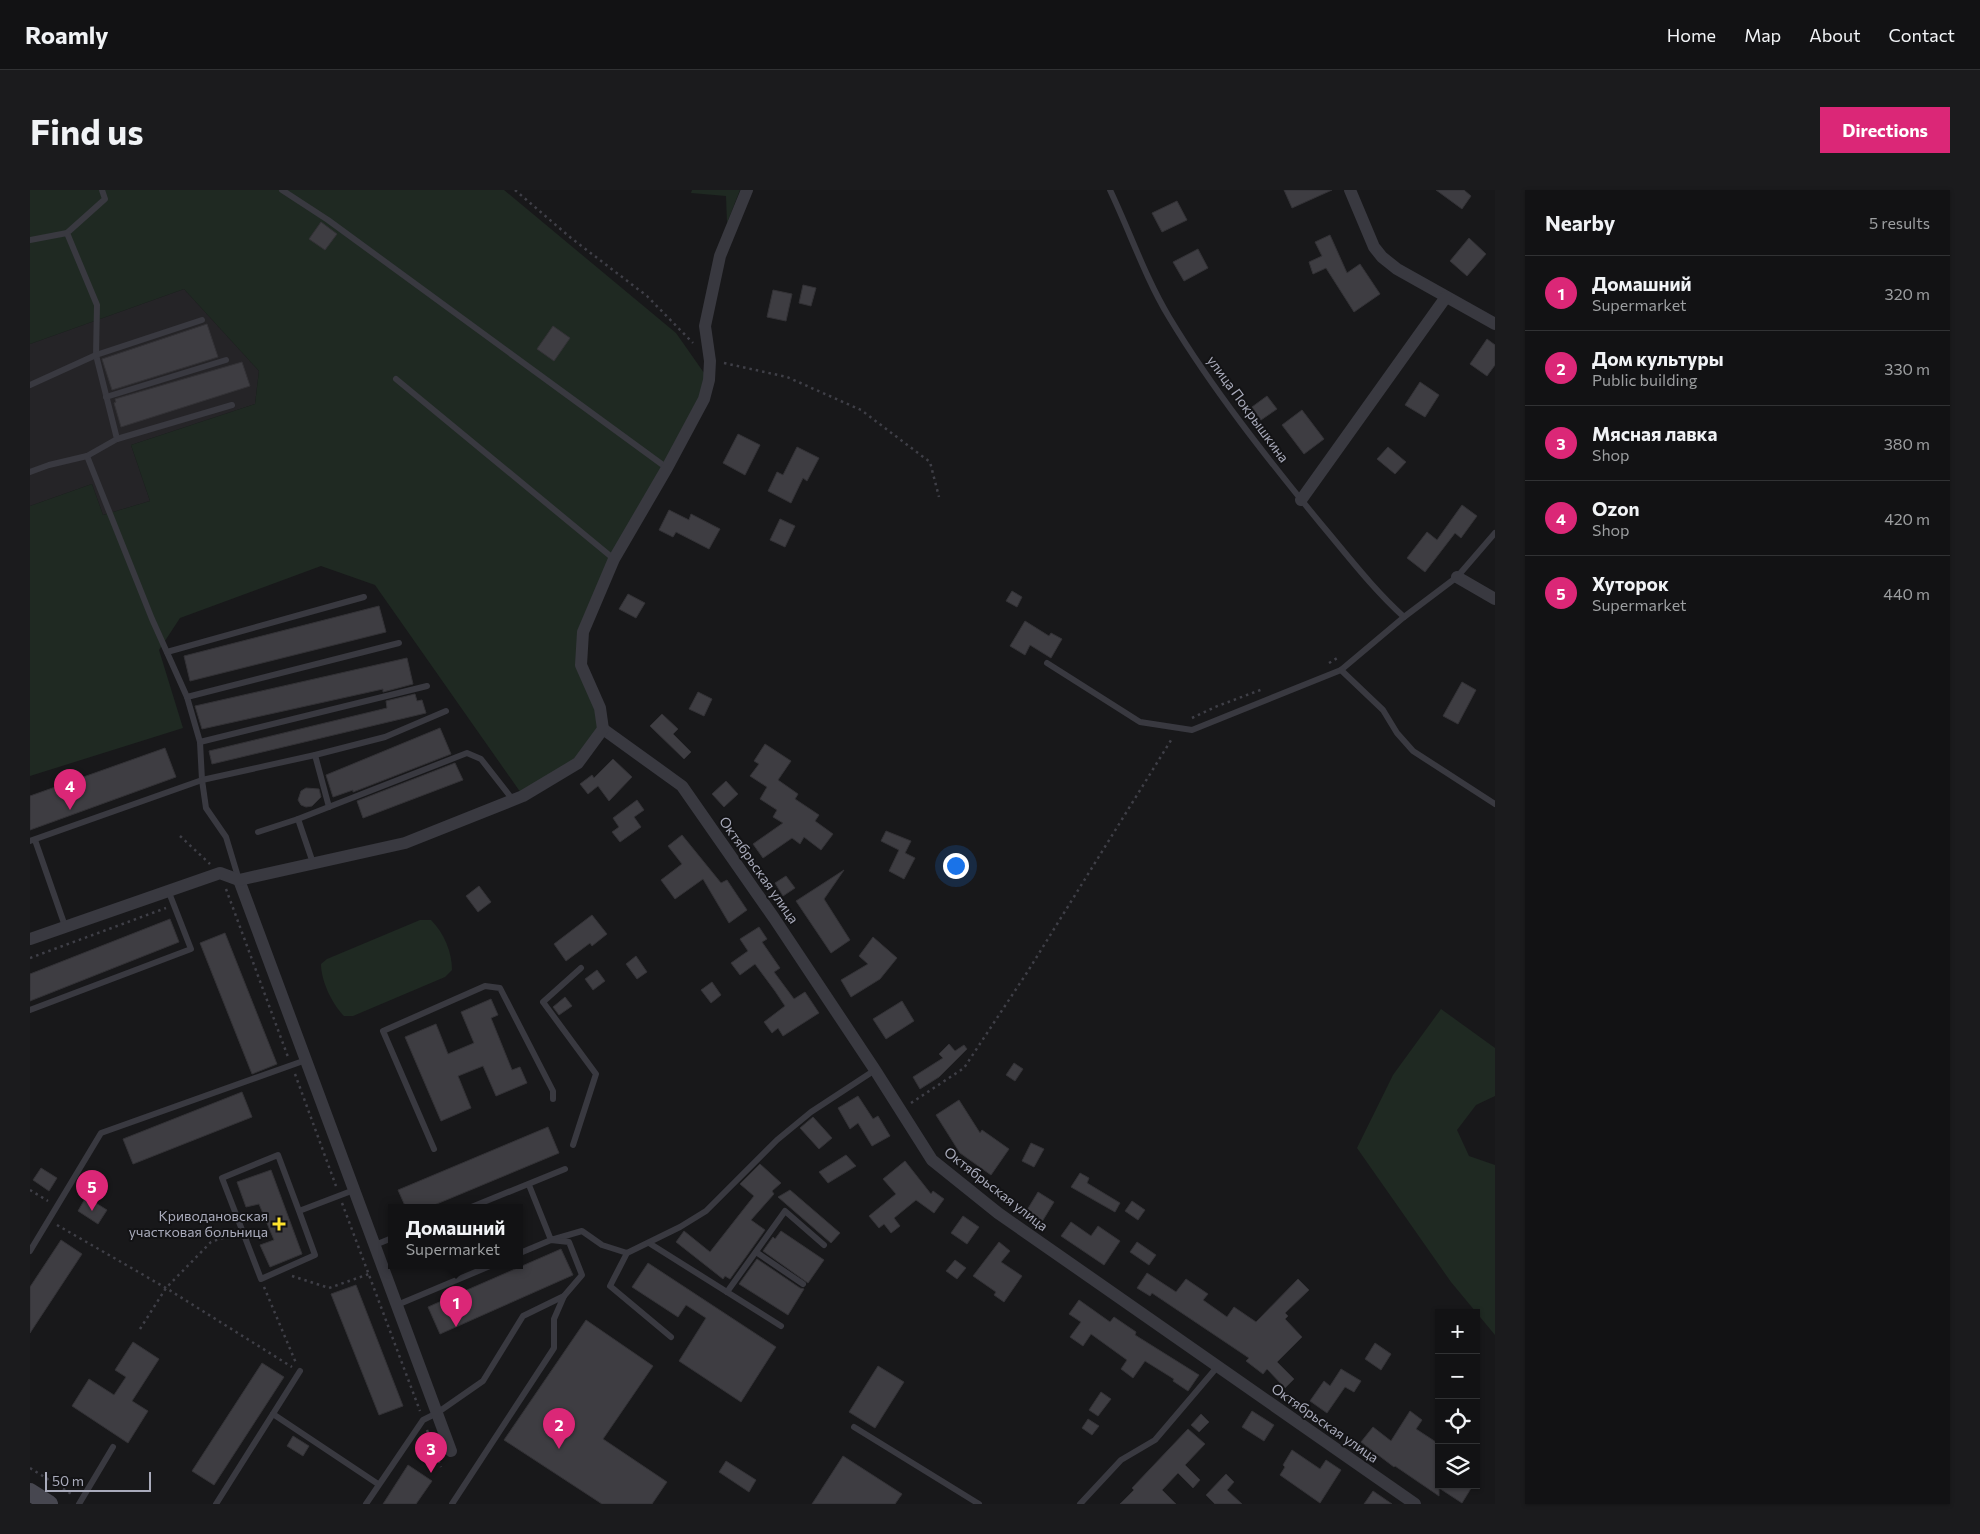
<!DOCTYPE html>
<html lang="en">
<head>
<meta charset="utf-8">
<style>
  :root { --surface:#121214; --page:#1b1b1d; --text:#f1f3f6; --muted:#9c9ea0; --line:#313234; --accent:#db2777 }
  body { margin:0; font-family:Commissioner,sans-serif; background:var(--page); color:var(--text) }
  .controls { position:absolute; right:15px; bottom:15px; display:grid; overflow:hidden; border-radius:0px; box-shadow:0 1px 4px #0004 }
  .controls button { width:45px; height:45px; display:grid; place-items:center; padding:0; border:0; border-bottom:1px solid var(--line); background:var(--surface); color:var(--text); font:25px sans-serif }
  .scale { position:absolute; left:15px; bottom:12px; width:106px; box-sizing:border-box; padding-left:5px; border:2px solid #a9abbb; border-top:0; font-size:14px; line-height:18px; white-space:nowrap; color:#a9abbb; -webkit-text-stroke:4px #131315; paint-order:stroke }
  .you { position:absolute; left:925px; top:675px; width:18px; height:18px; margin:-12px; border:4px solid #fff; border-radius:50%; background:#1a73e8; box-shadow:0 0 0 8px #1a73e833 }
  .badge { display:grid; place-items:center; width:32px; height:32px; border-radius:50%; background:var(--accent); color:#fff; font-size:16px; font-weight:700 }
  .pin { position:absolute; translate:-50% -41px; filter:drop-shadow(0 1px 2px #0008) }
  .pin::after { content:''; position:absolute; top:26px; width:18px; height:15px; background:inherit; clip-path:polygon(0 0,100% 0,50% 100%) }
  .popup { position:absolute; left:358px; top:1014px; width:135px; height:65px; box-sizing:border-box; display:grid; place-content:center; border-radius:0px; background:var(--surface); filter:drop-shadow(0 1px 4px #0005); font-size:16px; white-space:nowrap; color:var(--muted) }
  .popup b { font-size:19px; color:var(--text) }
  .popup::after { content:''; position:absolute; left:50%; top:100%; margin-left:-10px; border:10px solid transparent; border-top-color:var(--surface) }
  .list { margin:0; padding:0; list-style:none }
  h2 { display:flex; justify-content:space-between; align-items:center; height:65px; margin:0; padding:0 20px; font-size:21px }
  h2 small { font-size:16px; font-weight:400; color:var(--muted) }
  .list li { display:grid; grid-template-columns:32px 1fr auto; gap:15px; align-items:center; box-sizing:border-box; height:75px; padding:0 20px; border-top:1px solid var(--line) }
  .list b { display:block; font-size:19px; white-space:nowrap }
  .list p { margin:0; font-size:16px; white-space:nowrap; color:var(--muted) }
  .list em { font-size:16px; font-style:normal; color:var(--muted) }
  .icon { flex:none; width:28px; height:28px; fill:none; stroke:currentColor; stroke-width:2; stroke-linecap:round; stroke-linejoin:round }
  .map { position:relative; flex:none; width:1465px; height:1314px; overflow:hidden; border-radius:0px }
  header { display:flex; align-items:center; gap:30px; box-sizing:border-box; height:70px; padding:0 25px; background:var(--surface); border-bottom:1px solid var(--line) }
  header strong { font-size:24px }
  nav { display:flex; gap:28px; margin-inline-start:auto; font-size:18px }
  .intro { display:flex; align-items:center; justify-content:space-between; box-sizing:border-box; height:120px; padding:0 30px }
  h1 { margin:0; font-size:35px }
  .button { padding:12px 22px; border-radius:0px; background:var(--accent); color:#fff; font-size:18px; font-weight:700 }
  main { display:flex; gap:30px; padding:0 30px }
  aside { flex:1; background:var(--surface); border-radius:0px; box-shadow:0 1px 4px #0004 }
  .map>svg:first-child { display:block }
</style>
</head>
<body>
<header>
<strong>Roamly</strong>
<nav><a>Home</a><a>Map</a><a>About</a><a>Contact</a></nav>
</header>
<div class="intro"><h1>Find us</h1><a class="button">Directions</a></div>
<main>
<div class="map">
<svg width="1465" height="1314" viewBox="0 0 1465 1314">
  <rect width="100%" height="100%" fill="#18181a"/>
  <path fill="#252427" d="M154,99L229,181L225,214L101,255L120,311L73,325L62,294L0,316V154Z"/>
  <g fill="#1f2922">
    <path d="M0,0H474L646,143L679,190L553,442L551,475L573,539L548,573L493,606L345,395L291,376L150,428L129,460L153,538L0,586V316L62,294L73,325L120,311L101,255L225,214L229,181L154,99L0,154Z"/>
    <path d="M662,0H710L697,33L696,6L661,3Z"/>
    <path d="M390,730H401C414,743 422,762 422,780L415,787L323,826H314C302,814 291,791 291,774L297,769Z"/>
    <path d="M1411,819L1465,858V906L1446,915L1427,940L1439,966L1465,975V1145L1421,1092L1327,958L1363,885Z"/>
  </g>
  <g fill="#3e3d42" stroke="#333236">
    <path d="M1254,0H1302L1262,18Z"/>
    <path d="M1406,0H1434L1441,6L1432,19Z"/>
    <path d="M1147,11L1157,30L1132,42L1122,23Z"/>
    <path d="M291,32L307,44L295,60L279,49Z"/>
    <path d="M1300,45L1317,83L1330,74L1350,104L1324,122L1296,78L1283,84L1279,72L1292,66L1285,52Z"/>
    <path d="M1439,48L1456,64L1437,86L1420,71Z"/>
    <path d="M1168,59L1178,78L1154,91L1143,72Z"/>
    <path d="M773,95L786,98L781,116L769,113Z"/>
    <path d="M743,100L762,104L756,131L737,127Z"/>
    <path d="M177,134L188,167L82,200L72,169Z"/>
    <path d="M523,136L540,148L524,171L507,159Z"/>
    <path d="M1457,149L1465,155V175L1457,186L1440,174Z"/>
    <path d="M212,172L220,196L91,237L84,213L86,212L85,209Z"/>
    <path d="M1390,192L1409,205L1395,227L1375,215Z"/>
    <path d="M1237,206L1247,219L1231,230L1222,217Z"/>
    <path d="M1272,220L1294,249L1274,264L1252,235Z"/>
    <path d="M708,244L730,255L715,285L693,273Z"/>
    <path d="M767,257L789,268L777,291L773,288L761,313L738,301L747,282L753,285Z"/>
    <path d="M1358,257L1376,272L1365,284L1347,269Z"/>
    <path d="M1432,315L1447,326L1431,348L1425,343L1395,382L1377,368L1397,342L1407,350Z"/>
    <path d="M639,320L659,330L661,324L690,339L679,359L646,342L643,347L629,340Z"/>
    <path d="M750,329L765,336L755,357L740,350Z"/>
    <path d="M982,401L992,407L987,417L976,411Z"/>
    <path d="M598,404L615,413L606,428L589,419Z"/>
    <path d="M349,416L356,442L160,491L154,466Z"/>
    <path d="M995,431L1019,446L1021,443L1032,449L1021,468L1000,455L995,465L980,456Z"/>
    <path d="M377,468L383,494L353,502V499L172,539L165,516Z"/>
    <path d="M1432,492L1446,500L1428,534L1413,526Z"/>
    <path d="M668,502L682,509L674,526L659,519Z"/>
    <path d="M385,504L387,511L392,510L396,523L182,574L179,561L357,518L356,511Z"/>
    <path d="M632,524L648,539L643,544L661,562L654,569L620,536Z"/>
    <path d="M410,538L421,564L323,602V600L303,607L296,585Z"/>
    <path d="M735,554L761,571L748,590L768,604L765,609L789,625L785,631L803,644L791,660L774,647L770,654L762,648L733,668L723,654L753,633L743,627L747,620L730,609L737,597L720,586L729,574L724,571Z"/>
    <path d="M135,558L146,587L0,640V606Z"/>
    <path d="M583,569L602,587L579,611L568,596L558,604L550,594L562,585L564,588Z"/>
    <path d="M425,573L433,590L333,628L327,611Z"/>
    <path d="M696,591L708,604L694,617L682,604Z"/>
    <path d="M276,598L289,599L291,607L282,616L276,617L271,615L268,610L271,601Z"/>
    <path d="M607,610L614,620L604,627L611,637L590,652L582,642L589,637L583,628Z"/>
    <path d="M856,641L881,651L875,663L885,668L874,689L859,681L869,660L851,651Z"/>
    <path d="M652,645L691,693L697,690L717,720L699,733L673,689L645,709L631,690L652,674L638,656Z"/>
    <path d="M814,680L794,709L820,750L801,763L766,711Z"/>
    <path d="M756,686L765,698L753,706L745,693Z"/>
    <path d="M449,696L461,712L448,722L436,706Z"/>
    <path d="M562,725L577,744L562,756L560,753L536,771L524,754Z"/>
    <path d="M140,729L149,752L0,811V784Z"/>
    <path d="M729,737L737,749L732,752L750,778L744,782L764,809L775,802L789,823L753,846L748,838L742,843L734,832L755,816L745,801L725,774L710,785L701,773L718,761L710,749Z"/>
    <path d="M195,743L247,874L222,884L170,753Z"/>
    <path d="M843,747L867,768L850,789L821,807L811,790L838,774L829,766Z"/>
    <path d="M606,766L617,782L607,789L596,774Z"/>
    <path d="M567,780L575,791L563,800L555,789Z"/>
    <path d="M682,792L691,805L681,813L671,800Z"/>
    <path d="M535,807L542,816L529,825L523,817Z"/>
    <path d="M461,809L468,825L461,828L482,880L490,877L497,893L466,906L453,876L428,886L441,918L411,931L375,847L406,834L418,864L444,853L431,822Z"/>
    <path d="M872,811L884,831L856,849L843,829Z"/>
    <path d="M919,854L925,861L934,855L937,859L909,887L890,899L883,887L913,868L909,864Z"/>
    <path d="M984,873L993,879L985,891L976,885Z"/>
    <path d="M212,902L222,927L103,974L93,949Z"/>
    <path d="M828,906L843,929L848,926L860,946L842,956L828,933L820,939L808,918Z"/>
    <path d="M929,910L950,943L952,940L979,959L961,985L930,963L906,925Z"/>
    <path d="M783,927L802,948L789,959L770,938Z"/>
    <path d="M518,937L529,963L397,1018H376L368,1000Z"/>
    <path d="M1001,953L1014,959L1004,977L992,971Z"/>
    <path d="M816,965L826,976L798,993L789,982Z"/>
    <path d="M875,971L901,1004L903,1001L914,1009L904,1023L886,1010L864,1028L870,1036L861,1043L854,1034L849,1038L839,1026L866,1004L853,989Z"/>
    <path d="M730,974L751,993L742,1001L744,1004L721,1030L735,1040L700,1089L695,1086L693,1089L646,1052L654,1041L680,1062L724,1006L710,994Z"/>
    <path d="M11,978L27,988L19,1001L3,990Z"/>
    <path d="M241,980L272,1064L240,1077L230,1055L244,1050L229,1014L216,1017L207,992Z"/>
    <path d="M1050,983L1059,988L1057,993L1090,1013L1085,1022L1041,997Z"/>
    <path d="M760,1000L810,1043L801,1053L748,1007Z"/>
    <path d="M1008,1002L1024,1012L1010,1035L994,1025Z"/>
    <path d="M56,1007L77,1020L68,1034L48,1021Z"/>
    <path d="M1102,1011L1115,1020L1108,1030L1095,1021Z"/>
    <path d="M933,1026L949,1037L937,1054L921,1043Z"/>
    <path d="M1041,1032L1061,1046L1068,1036L1090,1051L1074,1075L1031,1046Z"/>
    <path d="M751,1041L794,1070L778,1093L733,1061L743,1047L745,1049Z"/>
    <path d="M31,1050L52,1064L0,1143V1097Z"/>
    <path d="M969,1052L980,1061L971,1072L992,1086L974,1112L964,1105L966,1102L943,1086Z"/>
    <path d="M1107,1052L1126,1065L1119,1075L1100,1062Z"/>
    <path d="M531,1059L543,1085L410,1144L398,1117Z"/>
    <path d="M727,1069L770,1098L774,1099L758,1125L709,1094Z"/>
    <path d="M925,1070L936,1078L927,1089L916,1081Z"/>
    <path d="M618,1073L746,1157L711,1212L649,1171L676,1128L656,1115L648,1127L602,1097Z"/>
    <path d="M1117,1083L1146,1102L1156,1089L1178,1104L1173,1110L1197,1127L1204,1117L1226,1132L1268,1089L1279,1100L1255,1123L1258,1126L1255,1129L1272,1147L1247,1172L1264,1189L1255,1198L1237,1179L1233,1184L1216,1171L1219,1168L1122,1103L1120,1106L1107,1098Z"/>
    <path d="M326,1095L373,1216L349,1225L301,1104Z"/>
    <path d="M1049,1110L1080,1132L1084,1127L1106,1142L1105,1145L1169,1185L1158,1201L1143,1191L1144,1189L1115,1171L1103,1188L1091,1179L1097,1170L1061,1144L1053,1156L1040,1147L1051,1132L1039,1124Z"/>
    <path d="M556,1130L623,1176L573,1249L637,1292L622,1314H572L474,1250Z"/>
    <path d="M103,1152L129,1169L102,1211L118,1221L98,1253L42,1216L59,1189L84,1205L96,1187L85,1180Z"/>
    <path d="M1345,1153L1361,1164L1351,1180L1335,1169Z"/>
    <path d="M232,1173L254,1187L184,1295L162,1281Z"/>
    <path d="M848,1176L874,1192L845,1238L819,1222Z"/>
    <path d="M1311,1179L1331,1191L1324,1202L1315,1197L1297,1223L1280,1211L1294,1191L1300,1196Z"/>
    <path d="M1071,1202L1081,1209L1068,1226L1059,1220Z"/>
    <path d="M1222,1221L1244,1235L1234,1251L1212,1237Z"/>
    <path d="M1380,1221L1392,1230L1386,1239L1409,1254V1295H1443L1432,1313L1409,1298V1306L1365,1276L1364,1277L1331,1252L1343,1237L1361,1251Z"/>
    <path d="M1171,1224L1179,1232L1169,1242L1161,1235Z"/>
    <path d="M1058,1229L1069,1236L1062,1245L1052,1238Z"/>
    <path d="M1158,1239L1175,1254L1155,1275L1170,1290L1163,1298L1148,1283L1132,1300L1146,1314H1090L1104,1300L1102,1298Z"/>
    <path d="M263,1246L279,1256L273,1266L257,1256Z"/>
    <path d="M1262,1260L1290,1279L1296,1270L1311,1280L1290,1313L1250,1285L1255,1277L1253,1275Z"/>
    <path d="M813,1266L872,1304L865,1314H782Z"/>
    <path d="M696,1271L726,1290L719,1302L689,1282Z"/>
    <path d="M378,1275L402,1291L386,1314H353Z"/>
    <path d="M1196,1284L1204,1292L1197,1300L1212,1314H1185L1176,1305Z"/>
    <path d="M1343,1301L1362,1314H1334Z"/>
  </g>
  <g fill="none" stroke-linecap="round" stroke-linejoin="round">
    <g stroke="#3f3f47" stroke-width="2.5" stroke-dasharray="2.5 4" stroke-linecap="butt">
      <path d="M485,0L541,48L617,106L663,153"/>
      <path d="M694,173L757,187L831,220L900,272L909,307"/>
      <path d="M1299,473L1309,467"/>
      <path d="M1162,528L1185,517L1233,499"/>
      <path d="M150,646L180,674"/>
      <path d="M196,699L258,867"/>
      <path d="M0,768L136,718"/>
      <path d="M265,884L306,996"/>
      <path d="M881,913L934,878L998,781L1143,547"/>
      <path d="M0,1000L18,1011"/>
      <path d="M312,1013L390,1221"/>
      <path d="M27,1035L136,1098L262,1177"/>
      <path d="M262,1086L299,1098L339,1084"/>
      <path d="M234,1097L266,1173"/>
      <path d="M110,1139L136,1098L181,1052L204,1044"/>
      <path d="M397,1240L411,1277"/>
      <path d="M0,1278L43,1305"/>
    </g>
    <g stroke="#393940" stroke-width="6">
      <path d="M72,0L75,9L37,43L67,115L66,165L87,249L57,266L122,429L157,507L170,552L172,590L176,618L196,647L209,690"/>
      <path d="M252,0L298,30L637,278"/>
      <path d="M1080,0C1100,42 1115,87 1139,127C1183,200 1237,268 1291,334C1318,366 1343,399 1374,427"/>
      <path d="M0,50L37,43"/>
      <path d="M366,189L584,369"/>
      <path d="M0,195L66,165L172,130"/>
      <path d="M76,207L196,170"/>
      <path d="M87,249L202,215"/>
      <path d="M0,282L19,275L57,266"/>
      <path d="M137,462L334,407"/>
      <path d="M1017,473L1110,532L1162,540L1311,480L1374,427L1427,387L1465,343"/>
      <path d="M1311,480L1353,520L1367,543L1383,561L1465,614"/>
      <path d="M157,507L369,453"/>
      <path d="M170,552L397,496"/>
      <path d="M285,565L299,617"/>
      <path d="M268,629L283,673"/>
      <path d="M228,642L268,629L437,563L451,569L483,610"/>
      <path d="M5,650L35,736"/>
      <path d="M0,651L172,590L285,565L355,547L416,521"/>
      <path d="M0,820L161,759L138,700"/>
      <path d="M543,955L566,884L513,812L551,778"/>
      <path d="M404,959L353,841L455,796L470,798L523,901V909"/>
      <path d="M499,995L521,1050L552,1041L572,1055L597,1063L650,1037L676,1021L747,950L781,922L845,880"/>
      <path d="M439,1018L535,979"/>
      <path d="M269,1021L285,1065L231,1089L192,988L248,965L269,1021L324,1000"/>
      <path d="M619,1053L751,1136"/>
      <path d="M345,1055L362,1048"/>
      <path d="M0,1061L71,943L276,870"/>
      <path d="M726,1062L773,1094"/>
      <path d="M597,1063L580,1096L641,1147"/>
      <path d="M697,1102L755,1021L794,1055"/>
      <path d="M367,1115L460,1076"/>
      <path d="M243,1224L348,1294"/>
      <path d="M824,1237L949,1314"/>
      <path d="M49,1314L83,1257"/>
      <path d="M186,1314L270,1181"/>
      <path d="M336,1314L393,1230L407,1223L453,1191L493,1126L534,1106L552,1085L539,1052L521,1050L490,1063"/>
      <path d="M422,1314L524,1158V1129L534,1106"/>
      <path d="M1050,1314L1091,1270L1125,1250L1188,1176"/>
    </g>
    <g stroke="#393940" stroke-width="12">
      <path d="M1320,0L1344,57L1352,67L1367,79L1465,134"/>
      <path d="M1271,310L1416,107"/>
      <path d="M1427,387L1465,409"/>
      <path d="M573,539L652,596L744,728L845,880L902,970L968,1023L1385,1314"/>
      <path d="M209,690L421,1261"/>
      <path d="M0,749L190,683L209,690L375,653L493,606L548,573L573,539L570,518L551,475L553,442L584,369L637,278L674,209L679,190L680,171L675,136L690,66L717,0"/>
    </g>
    <path stroke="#474750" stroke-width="18" d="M0,1302L19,1314"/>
  </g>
  <path fill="#fde22d" stroke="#131315" stroke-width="2" d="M246.5 1026.5h5v5h5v5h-5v5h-5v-5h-5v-5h5z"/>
  <g text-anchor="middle" stroke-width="4" stroke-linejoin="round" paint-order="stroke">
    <g font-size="14" fill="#a9abbb" stroke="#131315">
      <text transform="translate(1218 219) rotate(54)" y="5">улица Покрышкина</text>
      <text transform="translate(729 680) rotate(55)" y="5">Октябрьская улица</text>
      <text transform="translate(966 999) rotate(38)" y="5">Октябрьская улица</text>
      <text transform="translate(1295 1233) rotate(35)" y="5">Октябрьская улица</text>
    </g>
    <g font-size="14" fill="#a9abbb" stroke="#131315" text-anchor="end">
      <text x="238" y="1031">Криводановская<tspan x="238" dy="16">участковая больница</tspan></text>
    </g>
  </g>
</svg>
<div class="controls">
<button>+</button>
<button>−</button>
<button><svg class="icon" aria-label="locate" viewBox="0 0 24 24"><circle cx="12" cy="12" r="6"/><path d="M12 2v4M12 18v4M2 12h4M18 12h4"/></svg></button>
<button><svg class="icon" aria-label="layers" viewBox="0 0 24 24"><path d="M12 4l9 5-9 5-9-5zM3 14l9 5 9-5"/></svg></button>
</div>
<div class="scale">50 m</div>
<div class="you"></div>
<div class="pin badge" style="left:426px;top:1137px">1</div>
<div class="popup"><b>Домашний</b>Supermarket</div>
<div class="pin badge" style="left:529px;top:1259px">2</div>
<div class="pin badge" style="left:401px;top:1283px">3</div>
<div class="pin badge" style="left:40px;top:620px">4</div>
<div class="pin badge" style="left:62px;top:1021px">5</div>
</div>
<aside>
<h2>Nearby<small>5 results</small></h2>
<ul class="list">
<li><span class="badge">1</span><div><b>Домашний</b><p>Supermarket</p></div><em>320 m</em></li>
<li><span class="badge">2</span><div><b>Дом культуры</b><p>Public building</p></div><em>330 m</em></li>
<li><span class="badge">3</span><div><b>Мясная лавка</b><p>Shop</p></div><em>380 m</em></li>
<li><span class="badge">4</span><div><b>Ozon</b><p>Shop</p></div><em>420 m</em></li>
<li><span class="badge">5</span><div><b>Хуторок</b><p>Supermarket</p></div><em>440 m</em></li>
</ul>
</aside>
</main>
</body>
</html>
